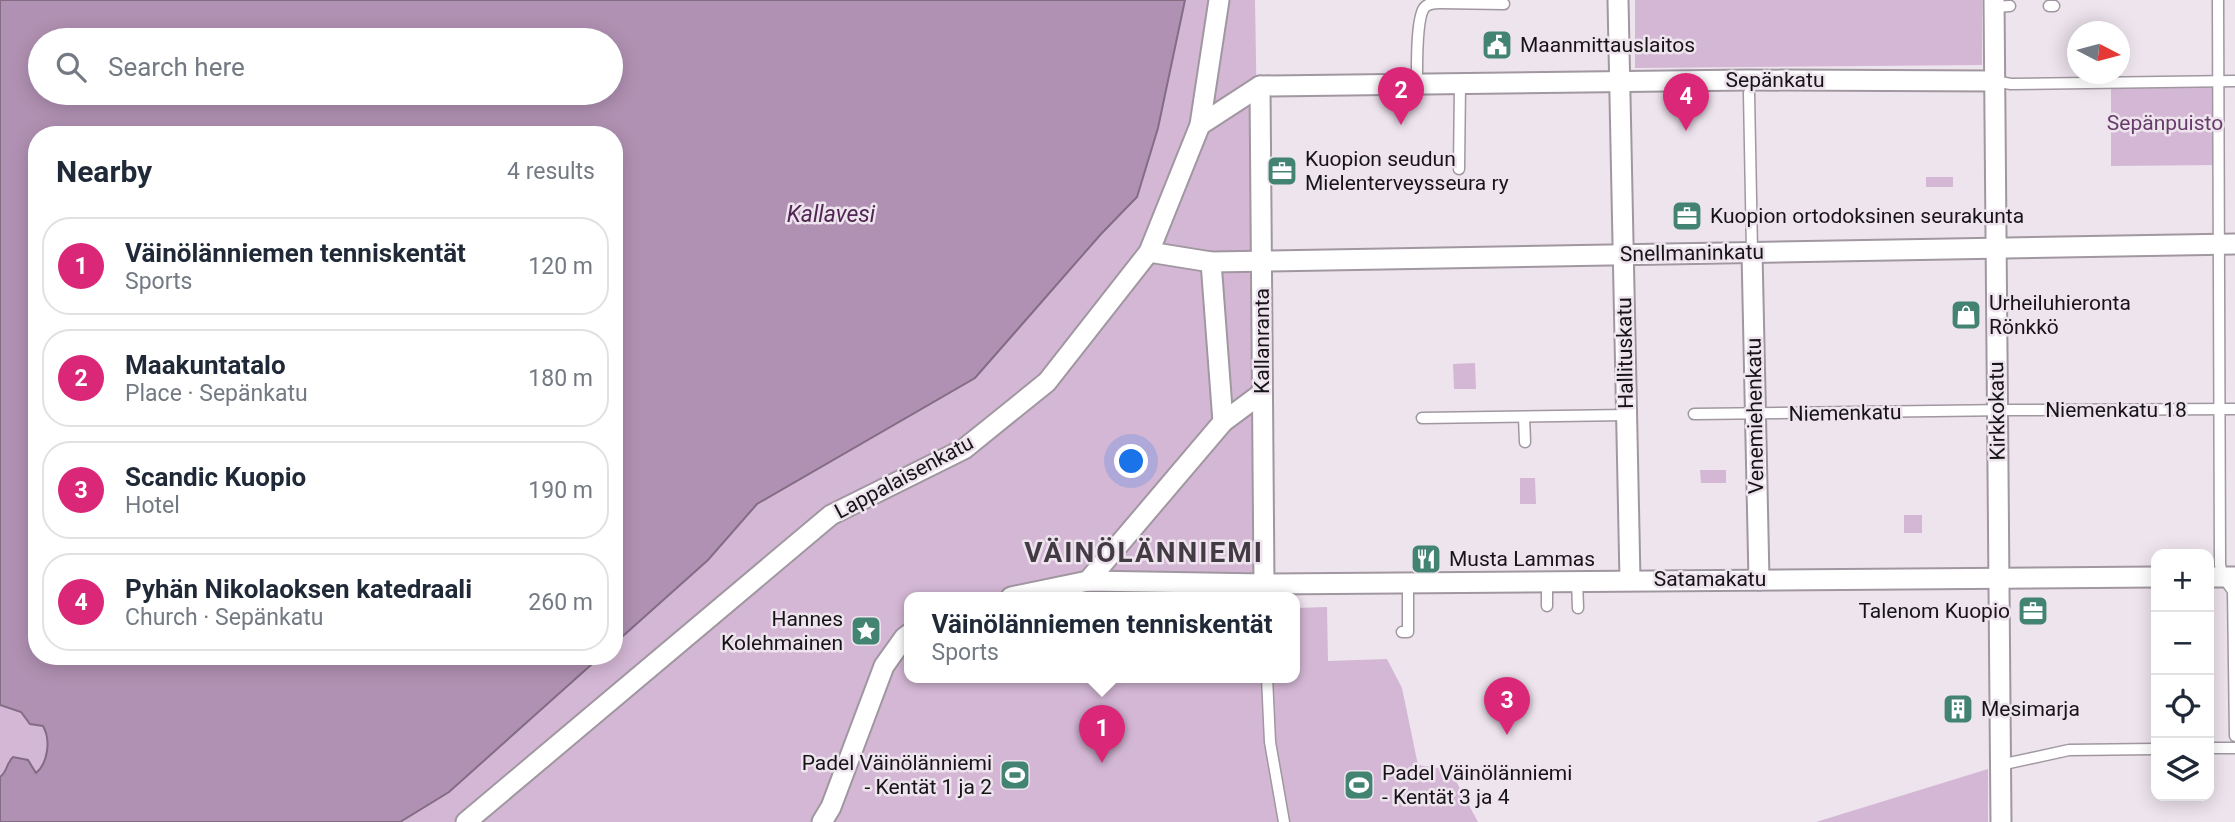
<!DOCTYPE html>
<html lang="en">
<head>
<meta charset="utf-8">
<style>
  :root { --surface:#fff; --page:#f6f6f7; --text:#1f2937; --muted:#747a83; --line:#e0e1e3; --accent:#db2777 }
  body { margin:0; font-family:Roboto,sans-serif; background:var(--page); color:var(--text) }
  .controls { position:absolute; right:21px; bottom:21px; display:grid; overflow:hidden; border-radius:14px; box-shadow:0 4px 18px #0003 }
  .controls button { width:63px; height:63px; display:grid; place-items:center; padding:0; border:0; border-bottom:2px solid var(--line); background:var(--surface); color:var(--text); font:35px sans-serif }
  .compass { position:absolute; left:2067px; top:21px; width:63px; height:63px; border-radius:50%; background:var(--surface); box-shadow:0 4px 18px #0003; rotate:96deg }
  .you { position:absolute; left:1132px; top:462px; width:24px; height:24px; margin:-18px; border:5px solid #fff; border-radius:50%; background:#1a73e8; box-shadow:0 0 0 10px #1a73e833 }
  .badge { display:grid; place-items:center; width:46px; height:46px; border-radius:50%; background:var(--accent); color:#fff; font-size:23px; font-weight:700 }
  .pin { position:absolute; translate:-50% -58px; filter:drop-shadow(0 2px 4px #0008) }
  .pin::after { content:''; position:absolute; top:37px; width:24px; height:21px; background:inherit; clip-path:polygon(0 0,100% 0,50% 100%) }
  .popup { position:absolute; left:904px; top:592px; width:396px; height:91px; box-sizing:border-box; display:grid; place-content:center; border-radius:14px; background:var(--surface); filter:drop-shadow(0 2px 5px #0005); font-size:23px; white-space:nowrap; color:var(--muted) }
  .popup b { font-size:26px; color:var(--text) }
  .popup::after { content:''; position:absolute; left:50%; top:100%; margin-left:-14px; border:14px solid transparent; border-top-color:var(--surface) }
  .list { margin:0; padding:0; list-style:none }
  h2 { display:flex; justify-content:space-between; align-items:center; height:91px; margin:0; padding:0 28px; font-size:30px }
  h2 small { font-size:23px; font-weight:400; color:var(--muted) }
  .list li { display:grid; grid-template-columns:46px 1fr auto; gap:21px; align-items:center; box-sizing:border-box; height:98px; margin:0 14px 14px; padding:0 14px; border:2px solid var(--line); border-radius:28px }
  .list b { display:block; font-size:26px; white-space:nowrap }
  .list p { margin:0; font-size:23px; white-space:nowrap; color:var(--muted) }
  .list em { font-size:23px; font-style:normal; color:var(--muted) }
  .icon { flex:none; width:38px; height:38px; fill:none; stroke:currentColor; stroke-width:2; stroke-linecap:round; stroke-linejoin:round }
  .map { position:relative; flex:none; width:2235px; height:822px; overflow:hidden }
  .search { position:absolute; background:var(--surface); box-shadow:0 4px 18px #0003; left:28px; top:28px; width:595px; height:77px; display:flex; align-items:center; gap:18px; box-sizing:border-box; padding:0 24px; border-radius:38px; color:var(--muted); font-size:26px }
  .panel { position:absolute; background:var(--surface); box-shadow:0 4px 18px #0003; left:28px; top:126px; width:595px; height:539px; border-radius:28px }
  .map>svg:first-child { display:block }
</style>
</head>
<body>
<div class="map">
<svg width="2235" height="822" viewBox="0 0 2235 822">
  <rect width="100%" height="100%" fill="#eee4ee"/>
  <g fill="#d4b7d5">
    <path d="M1010,0H1255L1265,597H909V677H1294L1295,608L1327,607L1328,661L1387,659L1402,688L1418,765L1450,770L1478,822H400L449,792L529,656H614V577L681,584L708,560L757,504L800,479Z"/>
    <path d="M1635,0H1982V65L1635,68Z"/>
    <path d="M2219,81V165L2111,166V83Z"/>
    <rect x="1926" y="177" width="27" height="10"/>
    <path d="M1475,363L1476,389H1454L1453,364Z"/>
    <path d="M1700,470H1726V483H1701Z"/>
    <path d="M1520,478H1535L1536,504H1520Z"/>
    <rect x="1904" y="515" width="18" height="18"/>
    <path d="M0,705L21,712L30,724L43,726C51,740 49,763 35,773L33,767L9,760L5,773L0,777Z"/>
    <path d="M1988,769V822H1816Z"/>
  </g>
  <path fill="#b191b3" stroke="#836c84" stroke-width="2" fill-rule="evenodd" d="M0,0H1185L1158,128L1137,197L1101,234L975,378L757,504L708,560L614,644V135H37V656H601L449,792L400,822H0V777C8,771 6,763 13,757L28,760L36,773C48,763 51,740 43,726L30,724L21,712L0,705ZM40,40H611V93H40Z"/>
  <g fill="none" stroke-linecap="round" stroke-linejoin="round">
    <g stroke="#a097a0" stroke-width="13">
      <g id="service">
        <path d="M2218,0L2220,565L2223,577L2233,591L2235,736"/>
        <path d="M2049,6H2054"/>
        <path d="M1994,7L2010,6"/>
        <path d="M1994,81L2011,84L2235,81"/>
        <path d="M1417,84C1417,68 1416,20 1424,8C1428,3 1434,3 1440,3L1504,4"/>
        <path d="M1749,93L1752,252"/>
        <path d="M1459,169L1460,83"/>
        <path d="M1694,414L2011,410L2235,409"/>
        <path d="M1524,417L1525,442"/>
        <path d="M1422,418L1627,415"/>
        <path d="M1547,581V606"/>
        <path d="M1577,581L1578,608"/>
        <path d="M1402,632H1408V582"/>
        <path d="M1267,677L1270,742L1284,822"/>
        <path d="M2209,748H2235"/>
        <path d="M2000,765L2069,750L2156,749"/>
      </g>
    </g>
    <g stroke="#a097a0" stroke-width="23">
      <g id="minor">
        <path d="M1618,0L1630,580"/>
        <path d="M1994,0L2001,822"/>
        <path d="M1260,86L1264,584"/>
        <path d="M1200,125L1260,86L1748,80L1994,81"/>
        <path d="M1149,252L1211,262L2235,244"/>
        <path d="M1752,252L1759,580"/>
        <path d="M1211,262L1223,422"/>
        <path d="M2209,577H2235"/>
        <path d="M1088,581L1223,422L1262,393"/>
        <path d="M1011,597L1088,581L1264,584L2156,577"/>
        <path d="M466,822L831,515L964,449L1047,382L1149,252L1200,125L1219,0"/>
        <path d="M822,822L831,807L884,666L904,638L909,634"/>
      </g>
    </g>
    <use href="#service" stroke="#fff" stroke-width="10"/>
    <use href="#minor" stroke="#fff" stroke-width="19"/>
  </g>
  <defs>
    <g id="civic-square" transform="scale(1.575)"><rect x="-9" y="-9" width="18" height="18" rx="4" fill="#428372" stroke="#eee4ee"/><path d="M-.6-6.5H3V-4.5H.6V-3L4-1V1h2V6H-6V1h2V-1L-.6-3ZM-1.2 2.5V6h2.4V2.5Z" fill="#fff"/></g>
    <g id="office-square" transform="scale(1.575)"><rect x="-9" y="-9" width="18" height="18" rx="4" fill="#428372" stroke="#eee4ee"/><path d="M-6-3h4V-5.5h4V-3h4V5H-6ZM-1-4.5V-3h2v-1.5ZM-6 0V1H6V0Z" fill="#fff"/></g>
    <g id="shop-square" transform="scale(1.575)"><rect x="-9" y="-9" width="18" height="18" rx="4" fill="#428372" stroke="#eee4ee"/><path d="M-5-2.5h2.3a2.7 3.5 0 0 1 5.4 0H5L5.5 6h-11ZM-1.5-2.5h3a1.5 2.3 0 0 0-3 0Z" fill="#fff"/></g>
    <g id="restaurant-square" transform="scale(1.575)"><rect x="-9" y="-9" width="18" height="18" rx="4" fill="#428372" stroke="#eee4ee"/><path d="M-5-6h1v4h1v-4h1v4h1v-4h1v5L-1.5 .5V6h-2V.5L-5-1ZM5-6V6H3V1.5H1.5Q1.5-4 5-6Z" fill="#fff"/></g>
    <g id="sight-square" transform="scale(1.575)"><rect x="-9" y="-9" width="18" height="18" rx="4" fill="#428372" stroke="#eee4ee"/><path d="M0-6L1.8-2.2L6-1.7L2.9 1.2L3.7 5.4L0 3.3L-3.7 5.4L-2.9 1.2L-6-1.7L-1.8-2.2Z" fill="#fff"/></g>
    <g id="building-square" transform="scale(1.575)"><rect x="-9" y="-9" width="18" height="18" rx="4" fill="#428372" stroke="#eee4ee"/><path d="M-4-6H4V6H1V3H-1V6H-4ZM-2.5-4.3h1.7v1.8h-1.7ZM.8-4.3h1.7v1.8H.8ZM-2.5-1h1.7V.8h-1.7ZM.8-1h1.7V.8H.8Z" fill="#fff"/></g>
    <g id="stadium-square" transform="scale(1.575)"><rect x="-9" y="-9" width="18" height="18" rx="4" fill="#428372" stroke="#eee4ee"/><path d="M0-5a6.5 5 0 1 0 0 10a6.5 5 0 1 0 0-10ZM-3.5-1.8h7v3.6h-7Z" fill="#fff"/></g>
  </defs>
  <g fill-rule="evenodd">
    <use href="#civic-square" x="1497" y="45"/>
    <use href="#office-square" x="1282" y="171"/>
    <use href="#office-square" x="1687" y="216"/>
    <use href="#shop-square" x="1966" y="315"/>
    <use href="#restaurant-square" x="1426" y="559"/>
    <use href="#office-square" x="2033" y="611"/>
    <use href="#sight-square" x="866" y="631"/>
    <use href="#building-square" x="1958" y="709"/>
    <use href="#stadium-square" x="1015" y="775"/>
    <use href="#stadium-square" x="1359" y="785"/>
  </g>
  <g text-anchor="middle" stroke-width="5" stroke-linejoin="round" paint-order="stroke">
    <g font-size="21" fill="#171417" stroke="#eee4ee" text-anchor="start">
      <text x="1520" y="52">Maanmittauslaitos</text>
      <text x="1305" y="166">Kuopion seudun<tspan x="1305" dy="24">Mielenterveysseura ry</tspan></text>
      <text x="1710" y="223">Kuopion ortodoksinen seurakunta</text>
      <text x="1989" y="310">Urheiluhieronta<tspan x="1989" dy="24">Rönkkö</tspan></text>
      <text x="1449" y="566">Musta Lammas</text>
      <text x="2010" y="618" text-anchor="end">Talenom Kuopio</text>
      <text x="843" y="626" text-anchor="end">Hannes<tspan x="843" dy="24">Kolehmainen</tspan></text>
      <text x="1981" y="716">Mesimarja</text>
      <text x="992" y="770" text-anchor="end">Padel Väinölänniemi<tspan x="992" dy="24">- Kentät 1 ja 2</tspan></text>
      <text x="1382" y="780">Padel Väinölänniemi<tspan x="1382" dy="24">- Kentät 3 ja 4</tspan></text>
    </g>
    <g font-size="21" fill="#171417" stroke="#eee4ee">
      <text x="1775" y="87">Sepänkatu</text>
      <text transform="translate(1692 253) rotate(-1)" y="7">Snellmaninkatu</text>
      <text transform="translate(1262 341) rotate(-90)" y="7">Kallanranta</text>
      <text transform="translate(1625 353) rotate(-91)" y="7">Hallituskatu</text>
      <text x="2116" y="417">Niemenkatu 18</text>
      <text transform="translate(1997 411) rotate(-91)" y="7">Kirkkokatu</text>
      <text transform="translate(1845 413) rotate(-1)" y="7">Niemenkatu</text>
      <text transform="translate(1755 416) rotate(-91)" y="7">Venemiehenkatu</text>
      <text transform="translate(904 477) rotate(-28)" y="7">Lappalaisenkatu</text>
      <text x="1710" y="586">Satamakatu</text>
    </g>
    <g font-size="21" fill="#673c6a" stroke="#eee4ee">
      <text x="2165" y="130">Sepänpuisto</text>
    </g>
    <g font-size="23" font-style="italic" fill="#502753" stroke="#eee4ee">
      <text x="831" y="222">Kallavesi</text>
    </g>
    <g font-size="28" font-weight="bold" letter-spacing="2" fill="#433b43" stroke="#eee4ee">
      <text x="1144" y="562">VÄINÖLÄNNIEMI</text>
    </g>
  </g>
</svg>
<div class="controls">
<button>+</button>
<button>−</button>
<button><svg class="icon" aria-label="locate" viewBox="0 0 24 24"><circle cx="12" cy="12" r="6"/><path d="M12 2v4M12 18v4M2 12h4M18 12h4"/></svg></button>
<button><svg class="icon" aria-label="layers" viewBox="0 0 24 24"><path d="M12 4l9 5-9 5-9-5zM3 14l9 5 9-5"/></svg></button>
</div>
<svg class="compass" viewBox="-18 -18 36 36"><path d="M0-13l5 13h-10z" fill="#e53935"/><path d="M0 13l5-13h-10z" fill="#747a83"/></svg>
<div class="you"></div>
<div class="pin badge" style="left:1102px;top:763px">1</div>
<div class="popup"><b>Väinölänniemen tenniskentät</b>Sports</div>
<div class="pin badge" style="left:1401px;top:125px">2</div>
<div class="pin badge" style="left:1507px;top:735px">3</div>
<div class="pin badge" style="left:1686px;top:131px">4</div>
<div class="search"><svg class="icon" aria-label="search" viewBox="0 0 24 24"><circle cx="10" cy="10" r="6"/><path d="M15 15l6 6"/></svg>Search here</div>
<section class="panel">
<h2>Nearby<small>4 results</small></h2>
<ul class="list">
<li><span class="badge">1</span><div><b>Väinölänniemen tenniskentät</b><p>Sports</p></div><em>120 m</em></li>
<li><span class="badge">2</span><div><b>Maakuntatalo</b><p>Place · Sepänkatu</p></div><em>180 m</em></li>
<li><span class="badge">3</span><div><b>Scandic Kuopio</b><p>Hotel</p></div><em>190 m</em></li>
<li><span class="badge">4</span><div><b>Pyhän Nikolaoksen katedraali</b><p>Church · Sepänkatu</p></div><em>260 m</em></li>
</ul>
</section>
</div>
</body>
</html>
